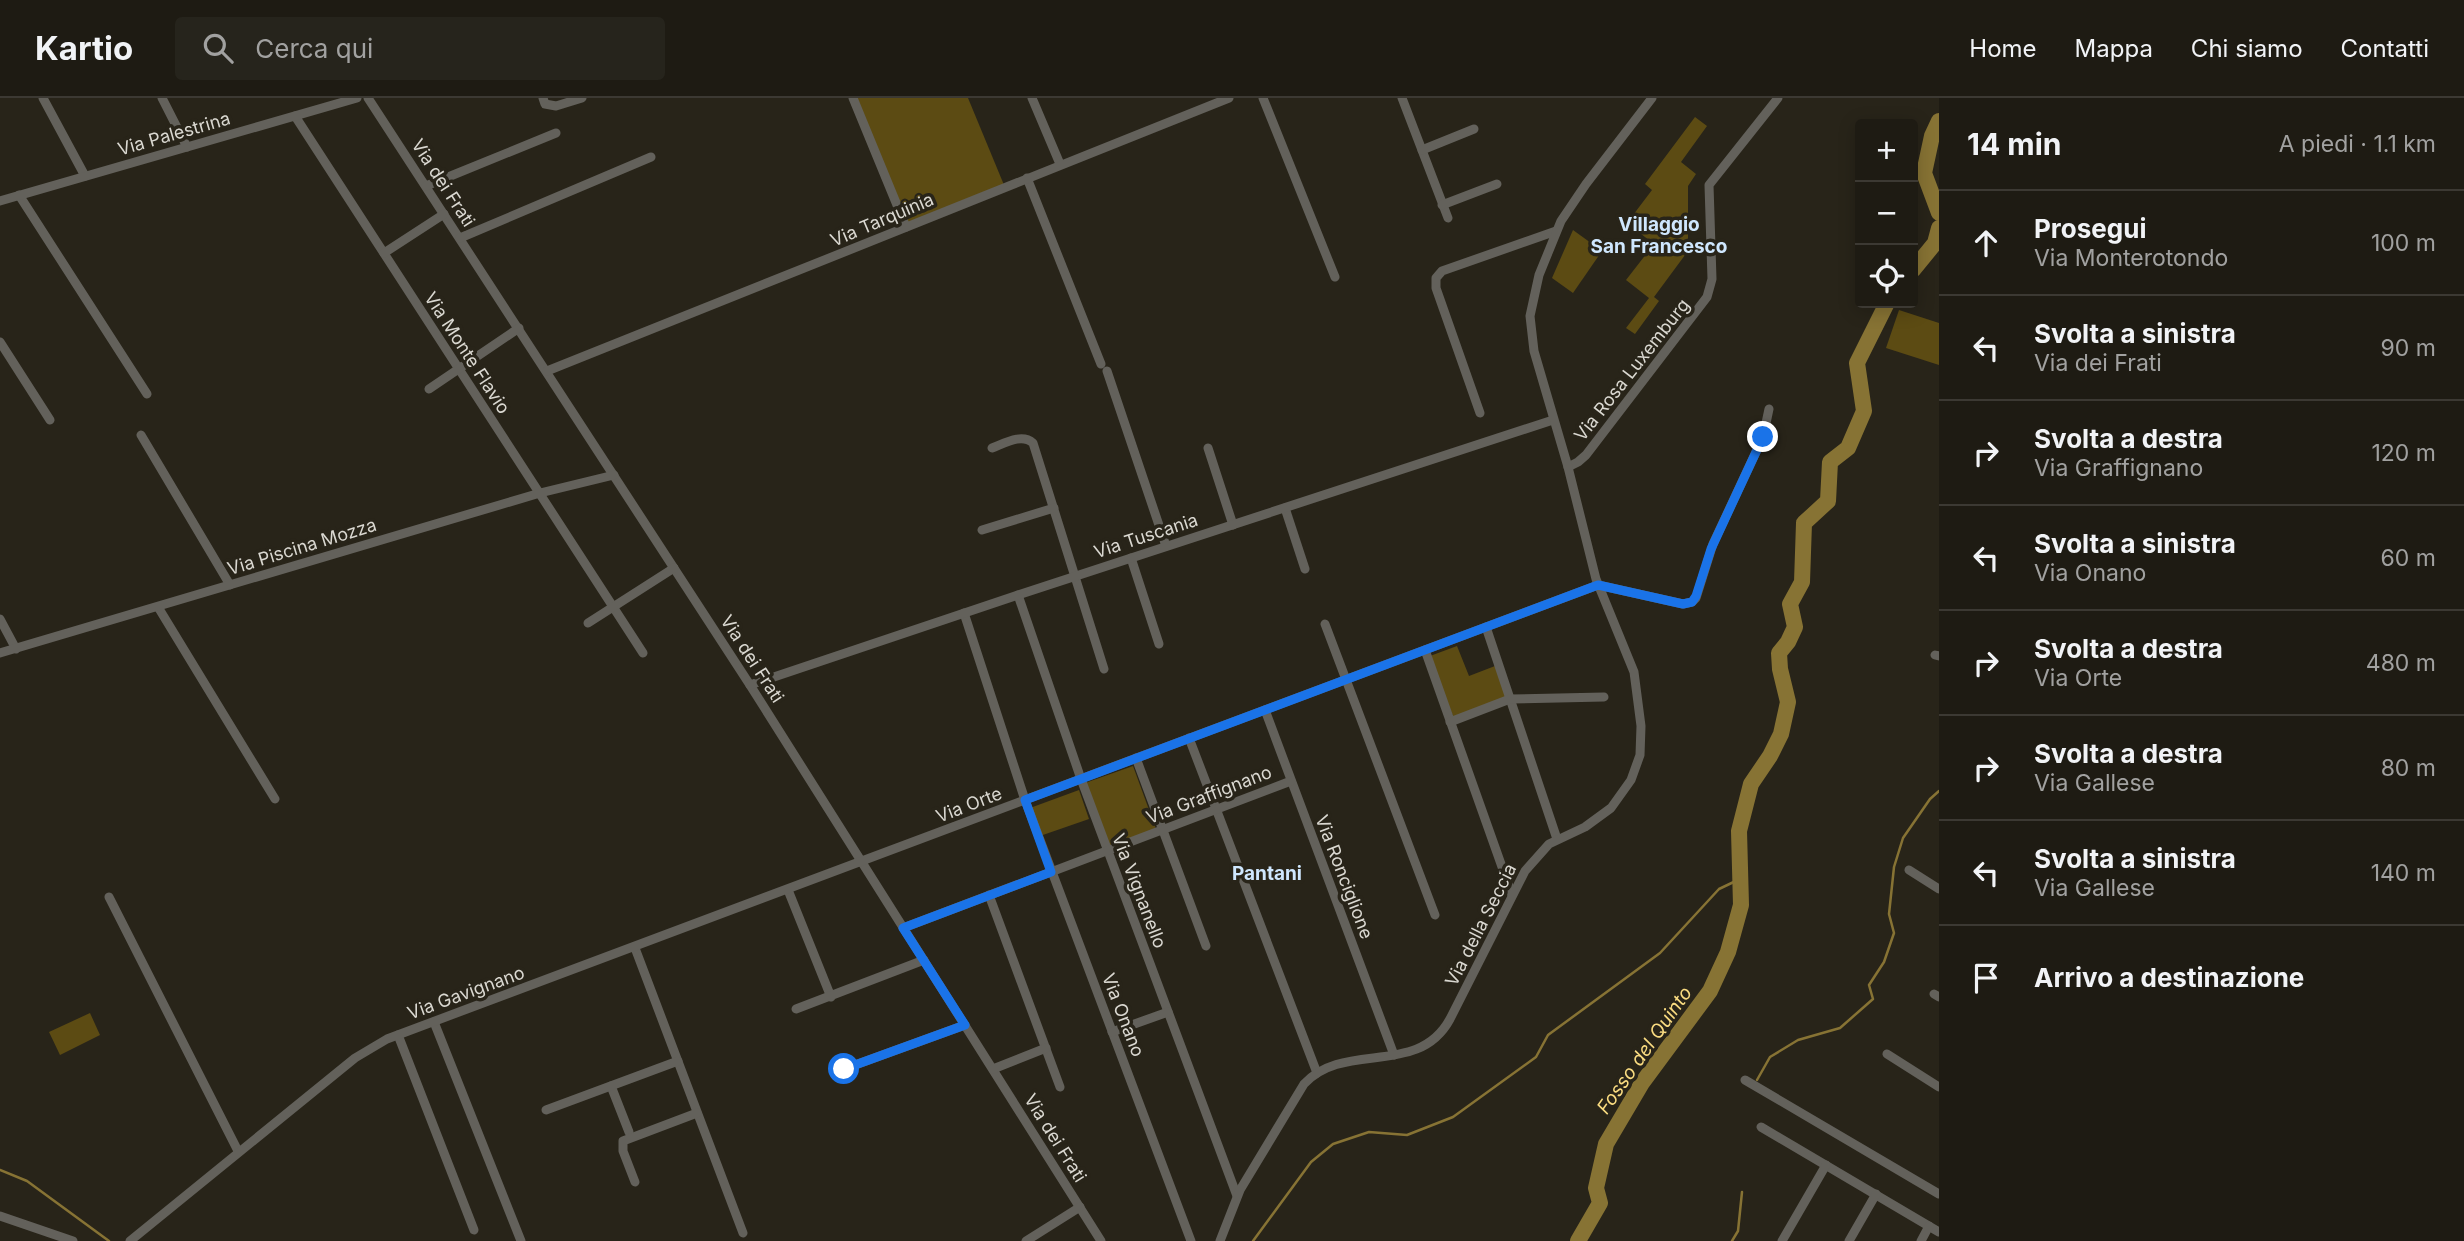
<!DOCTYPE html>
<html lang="it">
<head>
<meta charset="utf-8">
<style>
  :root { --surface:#1e1b13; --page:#26241c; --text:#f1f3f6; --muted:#a1a1a0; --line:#3c3933 }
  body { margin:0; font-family:Inter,sans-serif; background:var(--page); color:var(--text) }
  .controls { position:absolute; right:21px; top:21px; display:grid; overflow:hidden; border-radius:7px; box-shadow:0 4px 18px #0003 }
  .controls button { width:63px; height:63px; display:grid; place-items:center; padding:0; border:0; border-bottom:2px solid var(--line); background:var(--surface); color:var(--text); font:35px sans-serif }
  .stop { position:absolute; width:21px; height:21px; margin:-16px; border:5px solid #1a73e8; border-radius:50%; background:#fff }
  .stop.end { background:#1a73e8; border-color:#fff; box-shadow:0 2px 7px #0008 }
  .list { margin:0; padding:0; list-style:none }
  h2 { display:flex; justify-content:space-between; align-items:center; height:91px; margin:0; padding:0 28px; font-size:30px }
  h2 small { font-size:23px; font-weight:400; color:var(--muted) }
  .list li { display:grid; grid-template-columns:46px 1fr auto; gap:21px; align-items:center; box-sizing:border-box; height:105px; padding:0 28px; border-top:2px solid var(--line) }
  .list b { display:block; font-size:26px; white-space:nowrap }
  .list p { margin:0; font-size:23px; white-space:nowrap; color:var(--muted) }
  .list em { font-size:23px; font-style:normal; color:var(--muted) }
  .icon { flex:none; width:38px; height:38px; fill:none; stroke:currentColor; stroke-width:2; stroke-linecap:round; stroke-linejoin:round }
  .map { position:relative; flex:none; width:1939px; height:1143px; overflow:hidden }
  header { display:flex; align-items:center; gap:42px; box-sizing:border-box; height:98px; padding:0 35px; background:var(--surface); border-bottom:2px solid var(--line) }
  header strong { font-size:33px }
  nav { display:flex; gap:38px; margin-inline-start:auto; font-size:24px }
  .search { width:490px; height:63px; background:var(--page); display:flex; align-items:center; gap:18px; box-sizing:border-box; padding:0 24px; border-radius:7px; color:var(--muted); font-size:26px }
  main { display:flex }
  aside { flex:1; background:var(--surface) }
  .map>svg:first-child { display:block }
</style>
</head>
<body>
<header>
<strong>Kartio</strong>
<div class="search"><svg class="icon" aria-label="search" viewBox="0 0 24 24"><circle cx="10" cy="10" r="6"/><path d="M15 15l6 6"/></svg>Cerca qui</div>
<nav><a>Home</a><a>Mappa</a><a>Chi siamo</a><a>Contatti</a></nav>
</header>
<main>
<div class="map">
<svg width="1939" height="1143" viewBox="0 0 1939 1143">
  <rect width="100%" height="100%" fill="#282419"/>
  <g fill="#5c4b13">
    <path d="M857,0H968L1004,87L908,126Z"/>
    <path d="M1695,19L1707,28L1681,64L1696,76L1688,88V153L1654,199L1659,203L1635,236L1626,230L1649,200L1626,182L1654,146L1627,125L1652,92L1645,86Z"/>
    <path d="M1573,132L1602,153L1573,195L1552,180Z"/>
    <path d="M1899,212L1939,225V267L1886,250Z"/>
    <path d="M1457,548L1469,578L1495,568L1508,601L1454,621L1430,558Z"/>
    <path d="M1133,668L1156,731L1108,748L1085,685Z"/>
    <path d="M1079,692L1089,721L1040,738L1030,710Z"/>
    <path d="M90,915L100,937L60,957L49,934Z"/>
  </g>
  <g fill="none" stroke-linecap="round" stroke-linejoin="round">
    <g stroke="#877334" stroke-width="2.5">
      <path d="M1757,982L1770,959L1798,942L1840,930L1873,901L1869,887L1884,864L1894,835L1889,816L1894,769L1903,740L1930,701L1939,693"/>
      <path d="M0,1072L27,1083L109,1143"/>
      <path d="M1253,1143L1311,1064L1333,1046L1369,1034L1407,1037L1453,1019L1536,959L1548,937L1660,855L1719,791L1740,781"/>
      <path d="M1732,1143L1738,1133L1742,1094"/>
    </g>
    <g stroke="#877334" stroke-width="16">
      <path d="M1939,23L1932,38L1924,75L1939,115"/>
      <path d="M1913,172L1935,145L1939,130"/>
      <path d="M1578,1143L1600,1105L1596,1090L1606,1046L1642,985L1710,893L1728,854L1741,807L1739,733L1751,686L1770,658L1781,636L1788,604L1780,571L1779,555L1788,544L1795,529L1790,506L1802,484L1804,425L1828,403L1830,364L1848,350L1864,313L1857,265L1887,205"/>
    </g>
    <g stroke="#63615b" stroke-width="9">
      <path d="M43,0L85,78"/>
      <path d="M162,0L187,49"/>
      <path d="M368,0L750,587L1101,1143"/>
      <path d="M543,0L545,6L556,8L582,0"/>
      <path d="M853,0L906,129"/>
      <path d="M1032,0L1060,66"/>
      <path d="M1263,0L1335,179"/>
      <path d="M1402,0L1448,120"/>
      <path d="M295,18L643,555"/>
      <path d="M1422,52L1474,31"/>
      <path d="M1027,80L1101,266"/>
      <path d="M426,88L556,35"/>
      <path d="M19,97L147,296"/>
      <path d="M0,103L357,0"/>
      <path d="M1442,107L1497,86"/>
      <path d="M460,140L651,59"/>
      <path d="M384,155L444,116"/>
      <path d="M0,244L50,322"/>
      <path d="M547,273L1229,0"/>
      <path d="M1107,273L1166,448"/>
      <path d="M429,291L519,230"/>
      <path d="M1480,315L1436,190V180L1442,173L1556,133"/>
      <path d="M141,337L230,487"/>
      <path d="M992,350C1005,345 1022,335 1033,345L1104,571"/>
      <path d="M1208,350L1233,427"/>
      <path d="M1568,369L1578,364L1586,357L1707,199L1712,181L1709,87L1778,0"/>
      <path d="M1285,410L1305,471"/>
      <path d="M982,432L1054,410"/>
      <path d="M1131,460L1159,546"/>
      <path d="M1018,497L1081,681L1237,1098"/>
      <path d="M158,509L275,701"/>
      <path d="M964,515L1025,702L1191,1143"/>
      <path d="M0,521L16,551"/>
      <path d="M588,525L674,470"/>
      <path d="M1325,526L1435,817"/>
      <path d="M1486,529L1557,741"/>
      <path d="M1425,552L1512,797"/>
      <path d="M0,555L540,395L614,377"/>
      <path d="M1935,557L1939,558"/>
      <path d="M750,587L1018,497L1553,322"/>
      <path d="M1265,612L1394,957"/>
      <path d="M1450,624L1510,601L1604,599"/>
      <path d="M1189,640L1317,975"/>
      <path d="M1136,660L1206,848"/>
      <path d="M1909,772L1939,791"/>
      <path d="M788,792L831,899"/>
      <path d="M989,797L1060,989"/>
      <path d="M109,799L238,1053"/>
      <path d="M903,830L1291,683"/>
      <path d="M635,850L743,1135"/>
      <path d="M1934,896L1939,899"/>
      <path d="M796,911L924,862"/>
      <path d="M434,924L521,1143"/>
      <path d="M1112,934L1168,914"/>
      <path d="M398,937L474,1132"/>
      <path d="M1887,956L1939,989"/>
      <path d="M844,971L965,927"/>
      <path d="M993,971L1046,950"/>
      <path d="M1745,982L1939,1096"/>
      <path d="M611,988L629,1034"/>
      <path d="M546,1012L678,963"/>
      <path d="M1761,1029L1939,1134"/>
      <path d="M635,1084L623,1053V1043L697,1015"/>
      <path d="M0,1118L73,1143"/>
      <path d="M130,1143L355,960L387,941L1598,487L1683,506L1692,504L1696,500L1713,446L1763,339L1769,311"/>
      <path d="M1026,1143L1080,1109"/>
      <path d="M1220,1143L1240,1092L1304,986C1345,942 1418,980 1450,921L1525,773L1549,746L1585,729L1611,710L1631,682L1640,657L1641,628L1634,574L1596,481L1568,369L1534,253L1530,218L1539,177L1561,123L1586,86L1652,0"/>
      <path d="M1782,1143L1826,1067"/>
      <path d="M1849,1143L1876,1096"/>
      <path d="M1921,1143L1929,1128"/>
    </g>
  </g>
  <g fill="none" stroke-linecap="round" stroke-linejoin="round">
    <path stroke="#1a73e8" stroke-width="9" d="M844,971L965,927L903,830L1051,774L1025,702L1598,487L1683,506L1692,504L1696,498L1711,451L1763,339"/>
  </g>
  <g text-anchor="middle" stroke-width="7" stroke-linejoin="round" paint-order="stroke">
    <g font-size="18" fill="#dad8d1" stroke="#282419">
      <text transform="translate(174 36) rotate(-16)" y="6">Via Palestrina</text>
      <text transform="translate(443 85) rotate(57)" y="6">Via dei Frati</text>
      <text transform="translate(882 122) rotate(-23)" y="6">Via Tarquinia</text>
      <text transform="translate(467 255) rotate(57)" y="6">Via Monte Flavio</text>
      <text transform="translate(1632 272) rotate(-52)" y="6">Via Rosa Luxemburg</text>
      <text transform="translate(1146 438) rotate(-18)" y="6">Via Tuscania</text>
      <text transform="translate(302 449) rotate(-17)" y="6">Via Piscina Mozza</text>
      <text transform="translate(752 561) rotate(57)" y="6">Via dei Frati</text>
      <text transform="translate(1209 697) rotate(-21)" y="6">Via Graffignano</text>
      <text transform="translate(969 707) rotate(-21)" y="6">Via Orte</text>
      <text transform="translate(1344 779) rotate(69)" y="6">Via Ronciglione</text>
      <text transform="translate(1139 793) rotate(69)" y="6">Via Vignanello</text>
      <text transform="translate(1481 827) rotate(-63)" y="6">Via della Seccia</text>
      <text transform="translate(466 895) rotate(-20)" y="6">Via Gavignano</text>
      <text transform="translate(1123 917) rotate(69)" y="6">Via Onano</text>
      <text transform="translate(1055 1040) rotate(58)" y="6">Via dei Frati</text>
    </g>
    <g font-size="19" font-weight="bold" fill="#cfe7fe" stroke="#282419">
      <text x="1659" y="133">Villaggio<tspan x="1659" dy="22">San Francesco</tspan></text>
      <text x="1267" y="782">Pantani</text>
    </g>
    <g font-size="19" font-style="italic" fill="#f9db80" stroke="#282419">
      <text transform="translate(1644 952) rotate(-55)" y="7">Fosso del Quinto</text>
    </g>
  </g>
</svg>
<div class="controls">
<button>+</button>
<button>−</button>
<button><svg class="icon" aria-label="locate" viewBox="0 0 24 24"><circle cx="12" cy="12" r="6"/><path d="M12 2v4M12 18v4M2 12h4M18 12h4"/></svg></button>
</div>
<div class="stop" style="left:844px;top:971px"></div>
<div class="stop end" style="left:1763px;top:339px"></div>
</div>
<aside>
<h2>14 min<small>A piedi · 1.1 km</small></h2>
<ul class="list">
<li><svg class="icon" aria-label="ahead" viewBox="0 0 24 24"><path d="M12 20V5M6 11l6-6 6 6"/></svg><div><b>Prosegui</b><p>Via Monterotondo</p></div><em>100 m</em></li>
<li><svg class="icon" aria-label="left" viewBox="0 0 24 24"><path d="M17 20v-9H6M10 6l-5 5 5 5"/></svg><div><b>Svolta a sinistra</b><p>Via dei Frati</p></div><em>90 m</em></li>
<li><svg class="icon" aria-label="right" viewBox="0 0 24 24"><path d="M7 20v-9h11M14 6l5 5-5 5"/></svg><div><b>Svolta a destra</b><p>Via Graffignano</p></div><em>120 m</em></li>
<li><svg class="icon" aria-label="left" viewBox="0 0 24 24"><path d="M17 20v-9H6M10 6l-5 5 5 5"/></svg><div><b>Svolta a sinistra</b><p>Via Onano</p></div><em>60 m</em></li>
<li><svg class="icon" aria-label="right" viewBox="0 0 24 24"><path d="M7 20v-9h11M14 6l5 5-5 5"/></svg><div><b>Svolta a destra</b><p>Via Orte</p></div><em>480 m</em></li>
<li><svg class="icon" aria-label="right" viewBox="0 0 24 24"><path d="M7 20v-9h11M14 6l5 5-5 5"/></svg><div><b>Svolta a destra</b><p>Via Gallese</p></div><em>80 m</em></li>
<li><svg class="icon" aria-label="left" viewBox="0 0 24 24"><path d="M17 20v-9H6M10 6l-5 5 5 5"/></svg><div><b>Svolta a sinistra</b><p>Via Gallese</p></div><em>140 m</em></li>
<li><svg class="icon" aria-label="arrive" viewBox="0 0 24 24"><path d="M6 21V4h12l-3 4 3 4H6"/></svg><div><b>Arrivo a destinazione</b></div></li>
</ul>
</aside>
</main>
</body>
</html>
